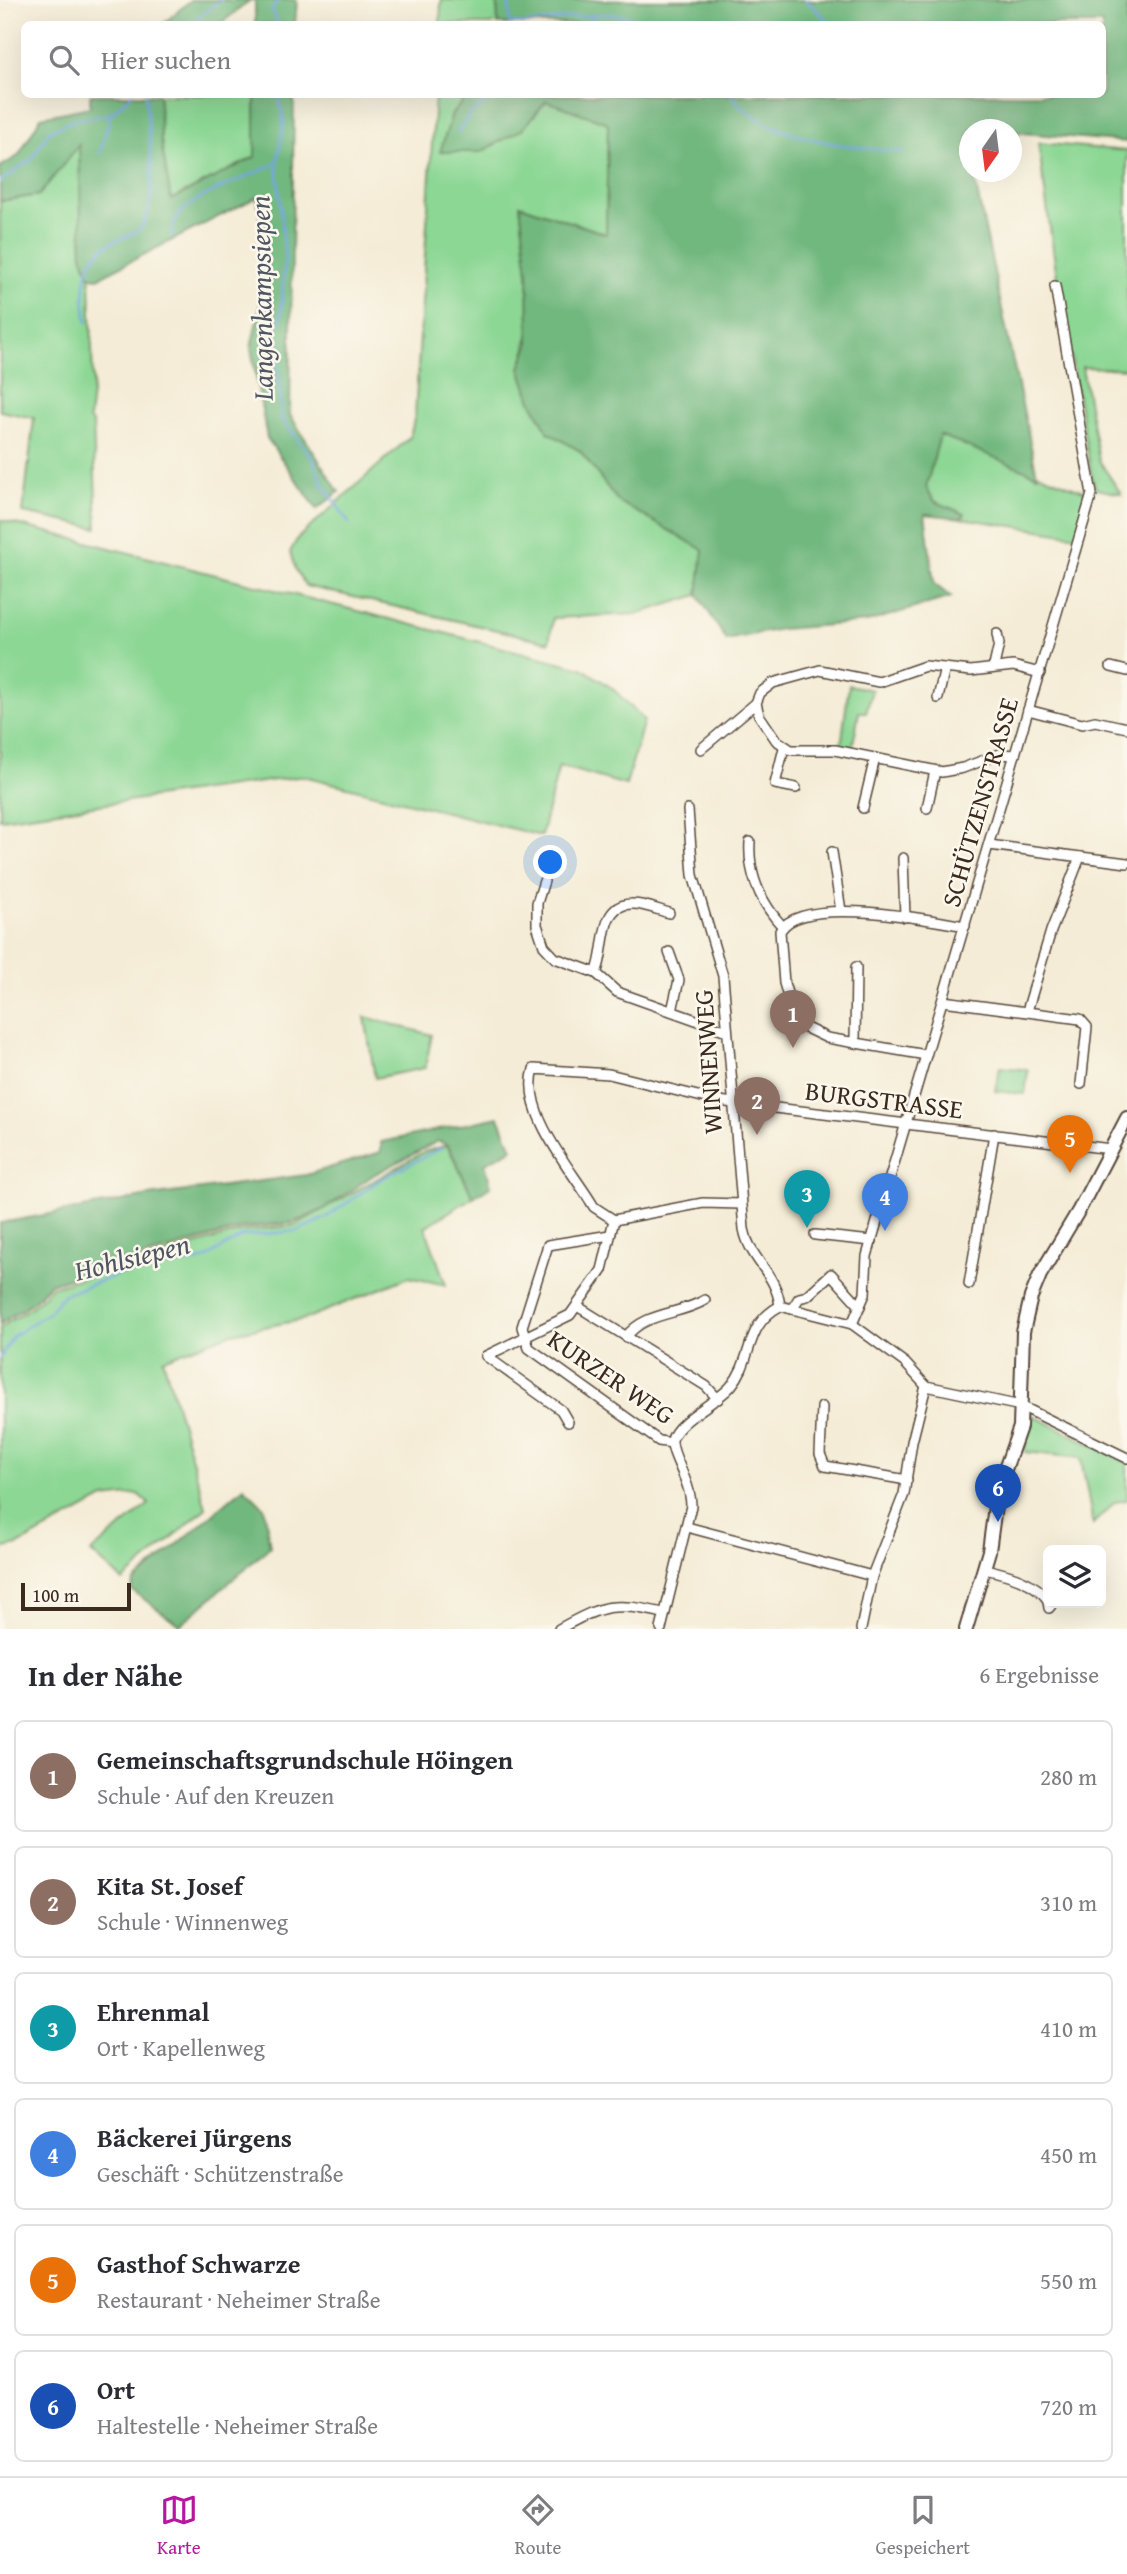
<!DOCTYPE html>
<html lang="de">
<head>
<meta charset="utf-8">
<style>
  :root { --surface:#fff; --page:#f2f2f3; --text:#2b2b33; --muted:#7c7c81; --line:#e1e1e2; --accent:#b5179e }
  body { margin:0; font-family:"Gentium Book Plus",serif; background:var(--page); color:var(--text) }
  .controls { position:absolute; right:21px; bottom:21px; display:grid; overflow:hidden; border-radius:10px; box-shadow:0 7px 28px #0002 }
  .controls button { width:63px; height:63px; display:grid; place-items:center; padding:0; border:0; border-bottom:2px solid var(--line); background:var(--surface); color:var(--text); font:35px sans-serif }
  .compass { position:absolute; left:959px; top:119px; width:63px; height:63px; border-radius:50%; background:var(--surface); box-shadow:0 7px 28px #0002; rotate:194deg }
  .scale { position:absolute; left:21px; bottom:18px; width:110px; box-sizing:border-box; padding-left:7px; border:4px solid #3b2a1e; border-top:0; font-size:19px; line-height:24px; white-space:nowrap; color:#3b2a1e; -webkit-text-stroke:5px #fbf7ec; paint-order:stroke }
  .you { position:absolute; left:551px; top:863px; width:24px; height:24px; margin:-18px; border:5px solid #fff; border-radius:50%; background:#1a73e8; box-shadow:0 0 0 10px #1a73e833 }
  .badge { display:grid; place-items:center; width:46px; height:46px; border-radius:50%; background:var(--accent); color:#fff; font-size:23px; font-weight:700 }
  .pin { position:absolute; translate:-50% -58px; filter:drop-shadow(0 2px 4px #0008) }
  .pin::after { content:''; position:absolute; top:37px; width:24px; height:21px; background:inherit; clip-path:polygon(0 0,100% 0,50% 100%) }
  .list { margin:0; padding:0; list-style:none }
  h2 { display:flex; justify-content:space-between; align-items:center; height:91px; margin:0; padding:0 28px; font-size:30px }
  h2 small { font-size:23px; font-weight:400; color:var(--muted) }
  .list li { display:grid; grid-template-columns:46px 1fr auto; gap:21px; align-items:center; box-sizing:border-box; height:112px; margin:0 14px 14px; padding:0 14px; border:2px solid var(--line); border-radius:10px }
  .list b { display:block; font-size:26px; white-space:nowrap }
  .list p { margin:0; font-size:23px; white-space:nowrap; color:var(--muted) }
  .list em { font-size:23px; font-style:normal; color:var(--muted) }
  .icon { flex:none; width:38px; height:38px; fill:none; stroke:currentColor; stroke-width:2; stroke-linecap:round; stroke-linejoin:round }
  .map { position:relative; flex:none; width:1127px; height:1629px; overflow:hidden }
  .search { position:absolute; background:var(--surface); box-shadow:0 7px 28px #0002; left:21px; right:21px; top:21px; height:77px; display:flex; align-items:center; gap:18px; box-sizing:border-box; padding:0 24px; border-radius:10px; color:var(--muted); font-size:26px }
  .sheet { height:847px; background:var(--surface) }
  nav { display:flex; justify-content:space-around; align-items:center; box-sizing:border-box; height:98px; border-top:2px solid var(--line); background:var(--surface); font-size:19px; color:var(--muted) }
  nav a { display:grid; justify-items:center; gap:4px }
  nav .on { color:var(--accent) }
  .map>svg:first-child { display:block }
</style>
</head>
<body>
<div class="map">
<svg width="1127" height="1629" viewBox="0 0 1127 1629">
  <rect width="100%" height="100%" fill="#fbf7ec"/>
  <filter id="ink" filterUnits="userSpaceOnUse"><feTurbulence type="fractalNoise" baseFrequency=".0143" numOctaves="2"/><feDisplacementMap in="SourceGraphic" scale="14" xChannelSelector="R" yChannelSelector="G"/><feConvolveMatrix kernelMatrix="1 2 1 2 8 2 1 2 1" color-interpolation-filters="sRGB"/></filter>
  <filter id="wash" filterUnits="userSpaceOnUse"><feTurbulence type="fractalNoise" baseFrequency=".00686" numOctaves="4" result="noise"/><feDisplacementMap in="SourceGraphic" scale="28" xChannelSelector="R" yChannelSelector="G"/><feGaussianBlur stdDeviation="1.57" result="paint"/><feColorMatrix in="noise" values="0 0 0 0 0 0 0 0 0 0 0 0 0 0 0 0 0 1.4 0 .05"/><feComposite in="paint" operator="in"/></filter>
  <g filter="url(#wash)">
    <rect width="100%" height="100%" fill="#f4ecd6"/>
    <g fill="#8cd794" stroke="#648059" stroke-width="2">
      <path d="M441,0H497L498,24H440Z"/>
      <path d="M159,95H255V157L170,200L161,141Z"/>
      <path d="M435,95H468L452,114L523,129L546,101L608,122L606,234L520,205C526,253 538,324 520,368L548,432L580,451L618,501L703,550L698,595L637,614L553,618L549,642L306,586L296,570L290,552L298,538L410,437L415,416Z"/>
      <path d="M1038,143L1127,151V369L1082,367L1099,460L1121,494L1096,489L1092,478L1058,284Z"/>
      <path d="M79,144L82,255L90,277L93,384L89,419L93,424L97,528L23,513L34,418L0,411V201L39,195Z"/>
      <path d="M940,435L1086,492L1087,501L1077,536L961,518L964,514L934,501L926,487Z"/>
      <path d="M0,520L582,668L612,688L644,720L626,785L559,766L541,836L304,776L0,819Z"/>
      <path d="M849,685L872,690L866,712H859L852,749L841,747Z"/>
      <path d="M365,1017L432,1035L425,1068L375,1078Z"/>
      <path d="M1000,1067L1028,1070L1025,1094L995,1091Z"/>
      <path d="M447,1145L473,1197L425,1227L446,1285L409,1277L305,1319L232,1333L163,1359L206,1508L123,1581L91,1552L149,1504L138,1494L104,1498L18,1545L0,1549V1328C21,1312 35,1309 51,1287L242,1231L296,1225L424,1152Z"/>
      <path d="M1026,1412L1127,1462V1500L1115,1502L1093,1524L1081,1458L1025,1452Z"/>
    </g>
    <g fill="#71b87e" stroke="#56714e" stroke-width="2">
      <path d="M191,0H251L220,24H163Z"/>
      <path d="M255,0H297L295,24H255Z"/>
      <path d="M497,0H1127V142L1012,132V130H970L967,142L970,172H973L1037,475L940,435L926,487L934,501L965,514L961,518L925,514L934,584L951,597L867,622L781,629L726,640L698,595L703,550L618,501L580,451L548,432L531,401L520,368L529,345L528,273L520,205L606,234L608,123L546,101L523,129L481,152H440L452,114L468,95L1102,94V24H498Z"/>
      <path d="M90,95H159L161,141L171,200L255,157V95H294L290,415L339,492L317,509L267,438L251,348L268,269L257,197L98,278L90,277L82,255L79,145L39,195L0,201V167L18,156L41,117L90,107Z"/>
      <path d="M499,1117L512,1149L485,1163L491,1186L473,1197L448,1145L438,1141L375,1174L324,1209L296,1222L242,1228L49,1284C33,1307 21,1308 0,1324V1223L149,1196L306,1175L381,1152V1142Z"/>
      <path d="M244,1487L264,1507L270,1547L180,1625L131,1590L134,1582Z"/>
    </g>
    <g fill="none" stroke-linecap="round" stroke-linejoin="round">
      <g stroke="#75a5df" stroke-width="2.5">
        <path d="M509,0L510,24"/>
        <path d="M806,0L831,24"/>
        <path d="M590,16L593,24"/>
        <path d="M510,23C544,28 618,0 641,24"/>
        <path d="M189,24L221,0"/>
        <path d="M278,24L272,10L278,0"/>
        <path d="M278,94L284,122L277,163L285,257L281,315L276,330L282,419L313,459L322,483L349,523"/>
        <path d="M731,94C759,139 855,148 903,152"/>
        <path d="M458,132L471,113L497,94"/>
        <path d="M100,153L111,114L132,94"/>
        <path d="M0,182L32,159L49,131L74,120L111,114"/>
        <path d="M173,236C162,202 254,177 276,163"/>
        <path d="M87,322C82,293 81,257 113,242C127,235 140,235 146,218C158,188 147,127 146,94"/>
        <path d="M0,1358L13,1336L48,1313L63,1295L120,1274L203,1260L242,1236L297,1231L327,1217L381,1179L441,1148"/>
      </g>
    </g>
  </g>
  <g filter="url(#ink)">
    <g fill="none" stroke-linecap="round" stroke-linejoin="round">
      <g stroke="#57473a" stroke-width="12">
        <g id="minor">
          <path d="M994,666L999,644L997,634"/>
          <path d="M1111,667L1127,671"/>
          <path d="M938,698L945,668"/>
          <path d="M1028,710L1082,724L1095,721L1127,728"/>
          <path d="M784,748L775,784L796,788"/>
          <path d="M701,749L756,703"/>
          <path d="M1015,755L1000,754L963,768L942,772L835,750H791L776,740L759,715L756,703L760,693L773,683L820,670L879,682L925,666L971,671L1013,666L1040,673"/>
          <path d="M863,808L875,758"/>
          <path d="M927,808L935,771"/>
          <path d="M688,810L693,875L723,976L744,1229C750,1261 776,1272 780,1306"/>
          <path d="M750,842C748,874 761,903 783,927"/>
          <path d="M989,845L1127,863"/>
          <path d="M832,852L841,911"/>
          <path d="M903,858L905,917"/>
          <path d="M544,881L537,903V925L544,946L555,958L596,973L617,992L727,1031"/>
          <path d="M669,952L679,980L672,1011"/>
          <path d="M596,973C607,952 597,905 631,904C643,903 658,910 669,913"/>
          <path d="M943,1001L1080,1019L1087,1027L1081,1084"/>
          <path d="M1027,1011L1051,931L1080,857"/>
          <path d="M855,1043L856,967"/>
          <path d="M926,1055L827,1038L804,1027L792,1010L784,983L780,931C802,894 929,920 965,926"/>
          <path d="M741,1204L703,1203L614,1220L594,1207C573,1171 520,1113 534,1069L609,1074L718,1101L1111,1149"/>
          <path d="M610,1235L548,1245L522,1327L529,1348L659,1441L672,1443"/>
          <path d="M815,1235L872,1241"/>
          <path d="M969,1284L994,1134"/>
          <path d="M577,1306L706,1386L718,1399"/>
          <path d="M792,1309L799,1298L807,1296L831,1274L860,1306"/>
          <path d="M852,1324L865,1294L867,1256L888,1184L1092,494L1055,286"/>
          <path d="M626,1337C644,1312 680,1315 705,1300"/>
          <path d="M822,1407L820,1454L825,1466L907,1480"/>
          <path d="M568,1422L561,1410L486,1356L570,1315L602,1270L614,1220"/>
          <path d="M687,1527L872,1576"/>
          <path d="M985,1569C1007,1574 1035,1581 1048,1600"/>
          <path d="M1048,1602L1049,1608L1053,1603"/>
          <path d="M559,1629C604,1604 613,1602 663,1613"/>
          <path d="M661,1629L691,1506C691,1481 670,1454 672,1440C676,1421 718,1402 731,1386C754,1359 744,1325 780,1306L852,1324L905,1363L926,1386L1021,1406L1127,1458"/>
          <path d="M861,1629L872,1576L904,1494L912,1442L926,1386"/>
        </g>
      </g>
      <g stroke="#57473a" stroke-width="16">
        <path id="secondary" d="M966,1629L989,1551L997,1492L1020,1427L1023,1332L1031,1297L1040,1275L1079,1210L1127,1118"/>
      </g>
      <use href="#minor" stroke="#fff" stroke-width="9"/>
      <use href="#secondary" stroke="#fff" stroke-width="12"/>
    </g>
  </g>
  <g text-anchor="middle" stroke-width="5" stroke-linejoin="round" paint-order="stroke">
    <g font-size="26" fill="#3b2a1e" stroke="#fbf7ec">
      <text transform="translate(980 802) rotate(-74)" y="9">SCHÜTZENSTRASSE</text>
      <text transform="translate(708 1062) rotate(-94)" y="9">WINNENWEG</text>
      <text transform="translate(884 1100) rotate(7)" y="9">BURGSTRASSE</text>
      <text transform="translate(611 1377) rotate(34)" y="9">KURZER WEG</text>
    </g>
    <g font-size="28" font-style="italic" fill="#4f5562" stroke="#fbf7ec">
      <text transform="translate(261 298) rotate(-91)" y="10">Langenkampsiepen</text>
      <text transform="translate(132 1257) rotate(-14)" y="10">Hohlsiepen</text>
    </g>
  </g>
</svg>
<div class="controls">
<button><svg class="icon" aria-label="layers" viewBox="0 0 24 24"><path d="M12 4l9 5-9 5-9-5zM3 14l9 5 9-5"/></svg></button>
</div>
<svg class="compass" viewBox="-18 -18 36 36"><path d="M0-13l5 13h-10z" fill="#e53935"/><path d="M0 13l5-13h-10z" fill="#7c7c81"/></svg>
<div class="scale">100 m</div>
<div class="you"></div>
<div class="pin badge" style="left:793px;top:1048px;background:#8d6e63">1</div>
<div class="pin badge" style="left:757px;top:1135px;background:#8d6e63">2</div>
<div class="pin badge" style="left:807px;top:1228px;background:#0f9aa8">3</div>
<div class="pin badge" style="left:885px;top:1231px;background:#3f7fe0">4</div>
<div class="pin badge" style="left:1070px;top:1173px;background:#e8710a">5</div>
<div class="pin badge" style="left:998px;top:1522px;background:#1a4fb4">6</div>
<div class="search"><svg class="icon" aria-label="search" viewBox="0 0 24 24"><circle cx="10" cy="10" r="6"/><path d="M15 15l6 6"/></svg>Hier suchen</div>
</div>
<section class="sheet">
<h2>In der Nähe<small>6 Ergebnisse</small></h2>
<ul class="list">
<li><span class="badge" style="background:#8d6e63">1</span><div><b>Gemeinschaftsgrundschule Höingen</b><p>Schule · Auf den Kreuzen</p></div><em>280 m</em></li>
<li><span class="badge" style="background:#8d6e63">2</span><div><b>Kita St. Josef</b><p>Schule · Winnenweg</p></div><em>310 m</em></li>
<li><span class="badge" style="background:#0f9aa8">3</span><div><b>Ehrenmal</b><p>Ort · Kapellenweg</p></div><em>410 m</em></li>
<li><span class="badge" style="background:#3f7fe0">4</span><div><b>Bäckerei Jürgens</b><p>Geschäft · Schützenstraße</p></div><em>450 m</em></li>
<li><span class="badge" style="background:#e8710a">5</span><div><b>Gasthof Schwarze</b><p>Restaurant · Neheimer Straße</p></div><em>550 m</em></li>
<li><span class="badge" style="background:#1a4fb4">6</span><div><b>Ort</b><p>Haltestelle · Neheimer Straße</p></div><em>720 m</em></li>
</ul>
</section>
<nav>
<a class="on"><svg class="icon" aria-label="map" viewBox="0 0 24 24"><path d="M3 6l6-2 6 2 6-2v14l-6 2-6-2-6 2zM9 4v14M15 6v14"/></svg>Karte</a>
<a><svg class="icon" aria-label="directions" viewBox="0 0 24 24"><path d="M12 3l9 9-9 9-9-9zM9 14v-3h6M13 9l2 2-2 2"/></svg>Route</a>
<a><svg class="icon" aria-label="saved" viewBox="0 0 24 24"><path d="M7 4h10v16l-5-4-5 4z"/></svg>Gespeichert</a>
</nav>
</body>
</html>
